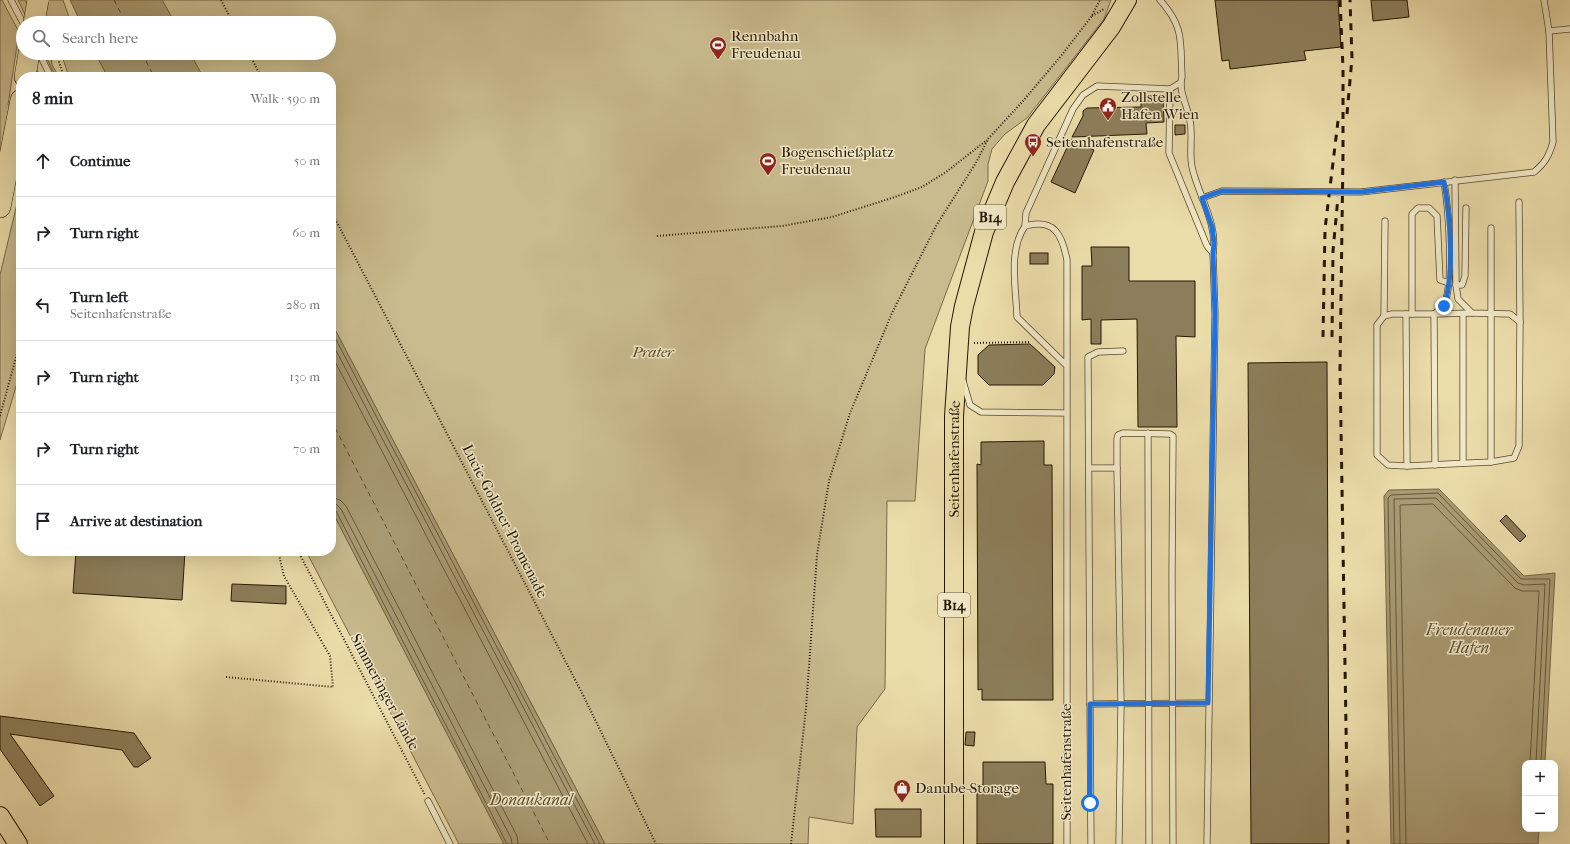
<!DOCTYPE html>
<html lang="en">
<head>
<meta charset="utf-8">
<style>
  :root { --surface:#fff; --page:#f6f6f6; --text:#202124; --muted:#757577; --line:#e0e0e0 }
  body { margin:0; font-family:"IM FELL French Canon",serif; background:var(--page); color:var(--text) }
  .controls { position:absolute; right:12px; bottom:12px; display:grid; overflow:hidden; border-radius:8px; box-shadow:0 4px 16px #0002 }
  .controls button { width:36px; height:36px; display:grid; place-items:center; padding:0; border:0; border-bottom:1px solid var(--line); background:var(--surface); color:var(--text); font:20px sans-serif }
  .stop { position:absolute; width:12px; height:12px; margin:-9px; border:3px solid #1a73e8; border-radius:50%; background:#fff }
  .stop.end { background:#1a73e8; border-color:#fff; box-shadow:0 1px 4px #0008 }
  .list { margin:0; padding:0; list-style:none }
  h2 { display:flex; justify-content:space-between; align-items:center; height:52px; margin:0; padding:0 16px; font-size:17px }
  h2 small { font-size:13px; font-weight:400; color:var(--muted) }
  .list li { display:grid; grid-template-columns:26px 1fr auto; gap:12px; align-items:center; box-sizing:border-box; height:72px; padding:0 16px; border-top:1px solid var(--line) }
  .list b { display:block; font-size:15px; white-space:nowrap }
  .list p { margin:0; font-size:13px; white-space:nowrap; color:var(--muted) }
  .list em { font-size:13px; font-style:normal; color:var(--muted) }
  .icon { flex:none; width:22px; height:22px; fill:none; stroke:currentColor; stroke-width:2; stroke-linecap:round; stroke-linejoin:round }
  .map { position:relative; flex:none; width:1570px; height:844px; overflow:hidden }
  .search { position:absolute; background:var(--surface); box-shadow:0 4px 16px #0002; left:16px; top:16px; width:320px; height:44px; display:flex; align-items:center; gap:10px; box-sizing:border-box; padding:0 14px; border-radius:22px; color:var(--muted); font-size:15px }
  .panel { position:absolute; background:var(--surface); box-shadow:0 4px 16px #0002; left:16px; top:72px; width:320px; height:484px; border-radius:16px }
  .map>svg:first-child { display:block }
</style>
</head>
<body>
<div class="map">
<svg width="1570" height="844" viewBox="0 0 1570 844">
  <rect width="100%" height="100%" fill="#ebddaa"/>
  <filter id="stains"><feTurbulence type="fractalNoise" baseFrequency=".005" numOctaves="4"/><feColorMatrix values="0 0 0 0 .2 0 0 0 0 .09 0 0 0 0 .02 0 0 0 .5 -.17"/></filter>
  <radialGradient id="worn" r=".72"><stop offset=".6" stop-color="#630" stop-opacity="0"/><stop offset="1" stop-color="#630" stop-opacity=".3"/></radialGradient>
  <g fill="#c9bb8e" stroke="#776949">
    <path d="M0,0H2L19,32L8,105H11L0,155Z"/>
    <path d="M18,0H25L36,23H29Z"/>
    <path d="M35,0H63L71,23H47Z"/>
    <path d="M162,0H1111L1104,19L1027,118L1005,134L992,149L988,164V181L925,349L915,501H887L885,689L857,727L853,824L809,817L808,844H605L331,322V77H203L190,53H329V23H175Z"/>
    <path d="M44,53H51L52,65L59,77H56Z"/>
    <path d="M61,53H95L108,77H69Z"/>
    <path d="M21,187V370L0,440V275Z"/>
    <path d="M331,509L504,844H459L306,551H331Z"/>
  </g>
  <g fill="#a89a72" stroke="#746646">
    <path d="M70,0H162L175,23H81Z"/>
    <path d="M95,53H190L203,77H108Z"/>
    <path d="M331,322L605,844H504L331,509Z"/>
    <path d="M1439,489L1524,576L1555,573L1545,763H1525V829H1539L1538,844H1391L1384,496L1389,490Z"/>
  </g>
  <g fill="none" stroke-linecap="round" stroke-linejoin="round">
    <g stroke="#66583b" stroke-width="1">
      <path d="M331,330L600,844"/>
      <path d="M331,341L595,844"/>
      <path d="M331,354L588,844"/>
      <path d="M331,497L340,500L346,506L517,836L518,844"/>
      <path d="M331,503L336,504L341,509L511,838L512,844"/>
      <path d="M331,508L336,511L507,844"/>
      <path d="M1394,844L1388,498L1391,495L1438,493L1521,579H1550L1541,763"/>
      <path d="M1400,844L1394,499L1436,498L1518,583L1524,585L1545,584L1536,763"/>
      <path d="M1406,844L1400,505L1433,504L1515,588L1522,591H1539L1530,763"/>
    </g>
    <g stroke="#746646" stroke-width="3.5">
      <path d="M18,38L23,46"/>
      <path d="M34,67L39,77"/>
    </g>
    <g stroke="#594b30" stroke-width="1" stroke-dasharray="5 4" stroke-linecap="butt">
      <path d="M114,0L126,23"/>
      <path d="M142,53L154,77"/>
      <path d="M331,420L550,844"/>
    </g>
  </g>
  <g fill="#8c7e5a" stroke="#251704">
    <path d="M1215,0H1338L1341,47L1304,51L1306,60L1230,69L1229,60L1222,61Z"/>
    <path d="M1371,0H1407L1409,17L1373,21Z"/>
    <path d="M1146,99H1163L1164,122L1146,123L1147,134L1072,137L1083,116V111L1087,108L1141,107V103H1147Z"/>
    <path d="M1175,125H1185V134L1175,135Z"/>
    <path d="M1071,139L1094,150L1075,193L1051,182Z"/>
    <path d="M1091,247H1129V281H1195V337L1176,336L1177,427H1138L1137,319L1101,320V344H1091V319L1082,320V266H1092Z"/>
    <rect x="1030" y="253" width="18" height="11"/>
    <path d="M1030,344L1055,367L1054,374L1043,385H989L978,374V355L989,345Z"/>
    <path d="M1327,362L1329,844H1251L1248,363Z"/>
    <path d="M1044,441V465H1052L1053,700H982V689L978,690L977,464L981,465V442Z"/>
    <path d="M1506,515L1526,536L1520,542L1500,521Z"/>
    <path d="M76,551H185L182,600L73,593Z"/>
    <path d="M232,584L286,586V604L231,601Z"/>
    <path d="M0,716L134,733L151,758L138,767H134L122,750L10,734L54,796L40,806L0,749Z"/>
    <path d="M966,732H975L974,746L965,745Z"/>
    <path d="M983,762H1045L1046,784H1053V844H977V785H983Z"/>
    <path d="M875,809H921V837H876Z"/>
  </g>
  <g fill="none" stroke-linecap="round" stroke-linejoin="round">
    <g stroke="#56482e" stroke-width="7">
      <g id="lane">
        <path d="M11,0L23,23"/>
        <path d="M1160,0C1185,28 1180,42 1182,77C1178,91 1188,107 1190,121C1193,136 1189,151 1192,167C1198,195 1218,223 1213,253L1215,314L1207,844"/>
        <path d="M1549,31L1570,29"/>
        <path d="M39,53L51,77"/>
        <path d="M1170,89L1169,153L1207,246L1213,253"/>
        <path d="M1444,182C1448,205 1455,287 1443,306C1441,309 1437,312 1434,314H1392L1384,316L1377,325V455L1388,465L1407,466L1491,462L1514,458L1519,446L1520,322L1510,314L1472,313L1458,299L1456,285L1455,180"/>
        <path d="M1202,198L1222,191L1361,192L1534,172C1545,163 1549,156 1553,142L1549,31L1544,0"/>
        <path d="M1519,202L1520,322"/>
        <path d="M1025,226C1008,251 1016,287 1017,317L1066,365"/>
        <path d="M1491,228V462"/>
        <path d="M1456,285H1462L1465,276L1466,208"/>
        <path d="M1406,314L1407,466"/>
        <path d="M1412,314V214L1418,208H1429L1437,216L1440,280L1449,283"/>
        <path d="M1384,316L1385,221"/>
        <path d="M1123,351L1098,352L1088,357L1090,704L1208,703"/>
        <path d="M963,381L970,405L981,412L1066,413"/>
        <path d="M1148,433L1149,844"/>
        <path d="M1463,463V314"/>
        <path d="M1435,465L1434,314L1472,313"/>
        <path d="M1089,468H1117V439L1118,435L1123,433L1170,434L1173,436L1172,577L1173,844"/>
        <path d="M1117,468L1121,704L1119,844"/>
        <path d="M1090,704L1091,844"/>
        <path d="M428,801L450,844"/>
        <path d="M1067,844V260C1062,234 1054,218 1025,226L1026,213L1073,109L1083,95L1097,86L1170,89L1180,83"/>
      </g>
    </g>
    <g stroke="#251704" stroke-width="20">
      <g id="primary">
        <path d="M0,816L18,844"/>
        <path id="s1" d="M954,844V416L960,327L964,306L984,232L1005,182L1036,125L1111,27L1127,0"/>
      </g>
    </g>
    <g stroke="#251704" stroke-width="22">
      <g id="highway">
        <path d="M25,77L29,53"/>
        <path d="M0,207L21,100"/>
      </g>
    </g>
    <g stroke="#251704" stroke-width="2" stroke-dasharray="1 2" stroke-linecap="butt">
      <path d="M221,0L233,23"/>
      <path d="M1092,16L1104,9"/>
      <path d="M56,53L64,77"/>
      <path d="M249,53L261,77"/>
      <path d="M331,211L582,693L656,844"/>
      <path d="M657,236L782,226L832,217L895,197L922,187L946,172L987,140"/>
      <path d="M974,343L1030,342"/>
      <path d="M0,416L21,339"/>
      <path d="M298,551L425,795"/>
      <path d="M226,677L333,687L330,656L284,576L278,551"/>
      <path d="M791,844L806,708L817,555L829,481L850,413L892,313L936,226L977,161L988,139L1023,101L1061,56L1091,17L1100,0"/>
    </g>
    <use href="#lane" stroke="#f2e9c8" stroke-width="5.5"/>
    <use href="#primary" stroke="#ebddaa" stroke-width="18"/>
    <use href="#highway" stroke="#ebddaa" stroke-width="21"/>
    <g stroke="#251704" stroke-width="3" stroke-dasharray="7 7" stroke-linecap="butt">
      <path d="M1340,0L1343,68V154L1340,369L1348,844"/>
      <path d="M1347,114L1352,58L1350,0"/>
      <path d="M1323,337L1325,229L1338,121"/>
      <path d="M1332,337L1333,251L1338,197"/>
    </g>
    <g stroke="#251704" stroke-width="22" stroke-linecap="butt">
      <path id="highway-bridge" d="M34,23L38,0"/>
    </g>
    <use href="#highway-bridge" stroke="#ebddaa" stroke-width="21"/>
  </g>
  <g fill="none" stroke-linecap="round" stroke-linejoin="round">
    <path stroke="#1a73e8" stroke-width="5" d="M1090,803V704L1208,703L1215,314L1213,253L1214,243L1212,227L1202,198L1222,191L1361,192L1444,182C1450,216 1455,273 1444,306"/>
  </g>
  <defs>
    <g id="stadium-pin" transform="scale(0.9)"><path d="M0 17L-7.5 6A9.5 9.5 0 1 1 7.5 6Z" fill="#8f2418" stroke="#f2e9c8"/><path d="M0-5a6.5 5 0 1 0 0 10a6.5 5 0 1 0 0-10ZM-3.5-1.8h7v3.6h-7Z" fill="#fff"/></g>
    <g id="civic-pin" transform="scale(0.9)"><path d="M0 17L-7.5 6A9.5 9.5 0 1 1 7.5 6Z" fill="#8f2418" stroke="#f2e9c8"/><path d="M-.6-6.5H3V-4.5H.6V-3L4-1V1h2V6H-6V1h2V-1L-.6-3ZM-1.2 2.5V6h2.4V2.5Z" fill="#fff"/></g>
    <g id="bus-pin" transform="scale(0.9)"><path d="M0 17L-7.5 6A9.5 9.5 0 1 1 7.5 6Z" fill="#8f2418" stroke="#f2e9c8"/><path d="M-5-6H5V4H4V6H2V4H-2V6H-4V4H-5ZM-3.5-4V0h7V-4ZM-3.5 1.2v1.5H-2V1.2ZM2 1.2v1.5H3.5V1.2Z" fill="#fff"/></g>
    <g id="shop-pin" transform="scale(0.9)"><path d="M0 17L-7.5 6A9.5 9.5 0 1 1 7.5 6Z" fill="#8f2418" stroke="#f2e9c8"/><path d="M-5-2.5h2.3a2.7 3.5 0 0 1 5.4 0H5L5.5 6h-11ZM-1.5-2.5h3a1.5 2.3 0 0 0-3 0Z" fill="#fff"/></g>
  </defs>
  <g fill-rule="evenodd">
    <use href="#stadium-pin" x="718" y="45"/>
    <use href="#civic-pin" x="1108" y="106"/>
    <use href="#bus-pin" x="1033" y="142"/>
    <use href="#stadium-pin" x="768" y="161"/>
    <use href="#shop-pin" x="902" y="788"/>
  </g>
  <g text-anchor="middle" stroke-width="3" stroke-linejoin="round" paint-order="stroke">
    <g fill="#f2e9c8" stroke="#62563f" stroke-width="1">
      <rect x="974" y="205" width="32" height="24" rx="3"/>
      <rect x="938" y="593" width="32" height="24" rx="3"/>
    </g>
    <g font-size="14" font-weight="bold" fill="#251704">
      <text x="990" y="222">B14</text>
      <text x="954" y="610">B14</text>
    </g>
    <g font-size="15" fill="#251704" stroke="#f2e9c8" text-anchor="start">
      <text x="731" y="41">Rennbahn<tspan x="731" dy="17">Freudenau</tspan></text>
      <text x="1121" y="102">Zollstelle<tspan x="1121" dy="17">Hafen Wien</tspan></text>
      <text x="1046" y="147">Seitenhafenstraße</text>
      <text x="781" y="157">Bogenschießplatz<tspan x="781" dy="17">Freudenau</tspan></text>
      <text x="915" y="793">Danube-Storage</text>
    </g>
    <g font-size="15" font-style="italic" fill="#56482d" stroke="#f2e9c8">
      <text x="653" y="357">Prater</text>
    </g>
    <g font-size="15" fill="#251704" stroke="#f2e9c8">
      <text dy="5" stroke="none"><textPath href="#s1" startOffset="385">Seitenhafenstraße</textPath></text>
      <text transform="translate(505 521) rotate(63)" y="5">Lucie-Goldner-Promenade</text>
      <text transform="translate(385 692) rotate(62)" y="5">Simmeringer Lände</text>
      <text transform="translate(1066 762) rotate(-90)" y="5">Seitenhafenstraße</text>
    </g>
    <g font-size="16" font-style="italic" fill="#594b30" stroke="#f2e9c8">
      <text x="1469" y="635">Freudenauer<tspan x="1469" dy="18">Hafen</tspan></text>
      <text x="531" y="805">Donaukanal</text>
    </g>
  </g>
  <rect width="100%" height="100%" filter="url(#stains)"/>
  <rect width="100%" height="100%" fill="url(#worn)"/>
</svg>
<div class="controls">
<button>+</button>
<button>−</button>
</div>
<div class="stop" style="left:1090px;top:803px"></div>
<div class="stop end" style="left:1444px;top:306px"></div>
<div class="search"><svg class="icon" aria-label="search" viewBox="0 0 24 24"><circle cx="10" cy="10" r="6"/><path d="M15 15l6 6"/></svg>Search here</div>
<section class="panel">
<h2>8 min<small>Walk · 590 m</small></h2>
<ul class="list">
<li><svg class="icon" aria-label="ahead" viewBox="0 0 24 24"><path d="M12 20V5M6 11l6-6 6 6"/></svg><div><b>Continue</b></div><em>50 m</em></li>
<li><svg class="icon" aria-label="right" viewBox="0 0 24 24"><path d="M7 20v-9h11M14 6l5 5-5 5"/></svg><div><b>Turn right</b></div><em>60 m</em></li>
<li><svg class="icon" aria-label="left" viewBox="0 0 24 24"><path d="M17 20v-9H6M10 6l-5 5 5 5"/></svg><div><b>Turn left</b><p>Seitenhafenstraße</p></div><em>280 m</em></li>
<li><svg class="icon" aria-label="right" viewBox="0 0 24 24"><path d="M7 20v-9h11M14 6l5 5-5 5"/></svg><div><b>Turn right</b></div><em>130 m</em></li>
<li><svg class="icon" aria-label="right" viewBox="0 0 24 24"><path d="M7 20v-9h11M14 6l5 5-5 5"/></svg><div><b>Turn right</b></div><em>70 m</em></li>
<li><svg class="icon" aria-label="arrive" viewBox="0 0 24 24"><path d="M6 21V4h12l-3 4 3 4H6"/></svg><div><b>Arrive at destination</b></div></li>
</ul>
</section>
</div>
</body>
</html>
